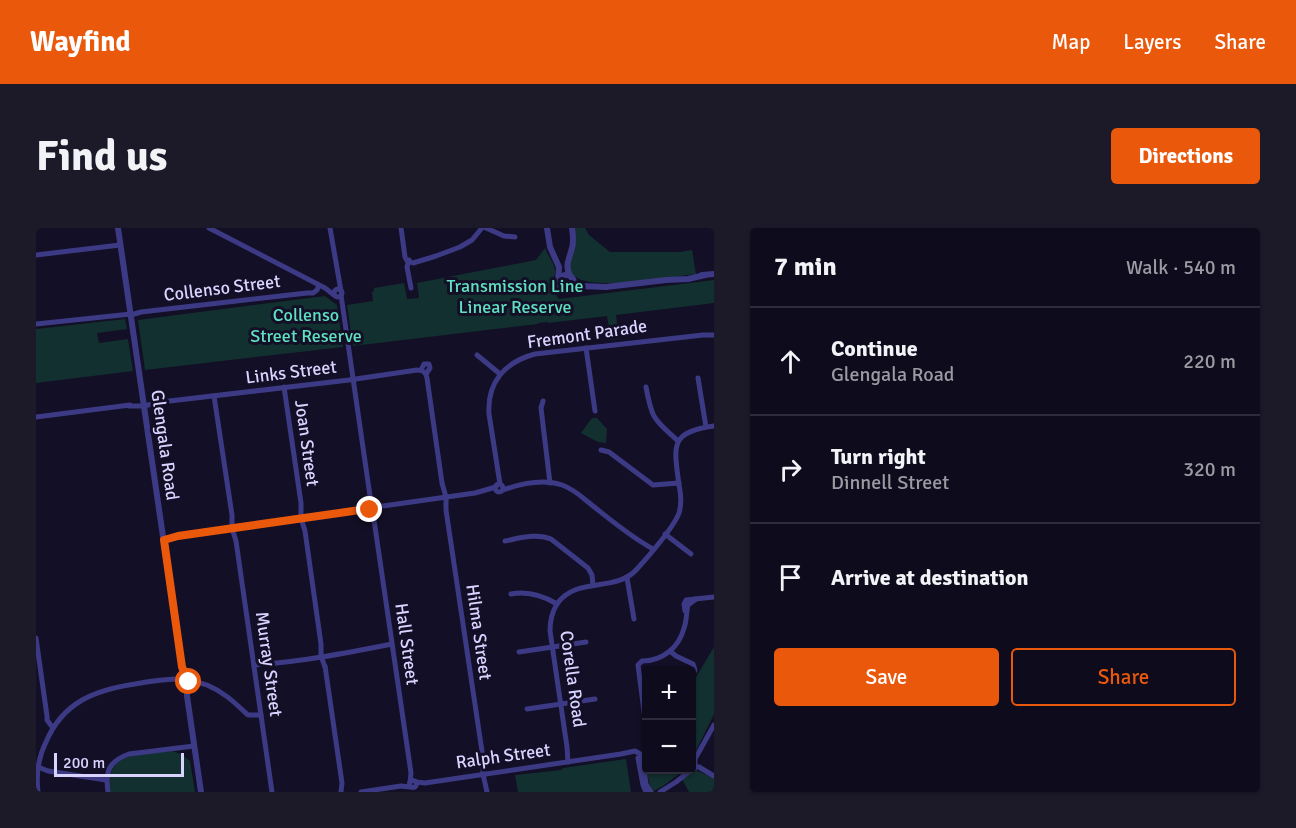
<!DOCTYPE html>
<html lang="en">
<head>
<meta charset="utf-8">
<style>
  :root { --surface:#0e0b1c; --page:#1c1929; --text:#f1f3f6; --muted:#9b9ba3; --line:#2e2b3b; --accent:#ea580c }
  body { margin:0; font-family:Signika,sans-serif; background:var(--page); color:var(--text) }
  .controls { position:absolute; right:18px; bottom:18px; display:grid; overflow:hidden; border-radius:6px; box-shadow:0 2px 4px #0004 }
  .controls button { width:54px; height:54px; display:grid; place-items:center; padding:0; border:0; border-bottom:2px solid var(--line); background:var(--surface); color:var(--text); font:30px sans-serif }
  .scale { position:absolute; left:18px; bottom:15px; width:130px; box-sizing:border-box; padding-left:6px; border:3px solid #d9d4ff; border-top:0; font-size:16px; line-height:21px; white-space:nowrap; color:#d9d4ff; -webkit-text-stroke:4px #130f26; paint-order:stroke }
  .stop { position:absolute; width:18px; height:18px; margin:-14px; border:4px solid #ea580c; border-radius:50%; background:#fff }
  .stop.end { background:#ea580c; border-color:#fff; box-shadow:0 2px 6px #0008 }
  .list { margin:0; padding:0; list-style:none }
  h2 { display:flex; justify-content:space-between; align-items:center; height:78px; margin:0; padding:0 24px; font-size:26px }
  h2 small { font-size:20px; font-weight:400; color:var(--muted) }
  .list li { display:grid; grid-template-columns:39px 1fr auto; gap:18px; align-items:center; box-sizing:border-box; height:108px; padding:0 24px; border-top:2px solid var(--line) }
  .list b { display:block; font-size:22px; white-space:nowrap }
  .list p { margin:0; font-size:20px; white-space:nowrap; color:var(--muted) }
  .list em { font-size:20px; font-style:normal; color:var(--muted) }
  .actions { display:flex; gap:12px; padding:18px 24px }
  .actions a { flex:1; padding:14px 0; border:2px solid var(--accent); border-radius:6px; text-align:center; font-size:21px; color:var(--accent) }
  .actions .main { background:var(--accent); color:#fff }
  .icon { flex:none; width:33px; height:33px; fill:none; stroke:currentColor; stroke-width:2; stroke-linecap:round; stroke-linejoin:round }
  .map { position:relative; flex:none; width:678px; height:564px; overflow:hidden; border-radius:6px }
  header { display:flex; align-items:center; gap:36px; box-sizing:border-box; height:84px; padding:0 30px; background:var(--accent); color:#fff }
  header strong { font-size:28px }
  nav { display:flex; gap:33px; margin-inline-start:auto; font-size:21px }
  .intro { display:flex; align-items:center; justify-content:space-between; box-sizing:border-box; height:144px; padding:0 36px }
  h1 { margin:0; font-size:42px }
  .button { padding:15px 27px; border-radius:6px; background:var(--accent); color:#fff; font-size:21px; font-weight:700 }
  main { display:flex; gap:36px; padding:0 36px }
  aside { flex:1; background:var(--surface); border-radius:6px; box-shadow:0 2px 4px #0004 }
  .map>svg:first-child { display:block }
</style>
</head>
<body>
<header>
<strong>Wayfind</strong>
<nav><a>Map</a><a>Layers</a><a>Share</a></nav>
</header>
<div class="intro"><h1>Find us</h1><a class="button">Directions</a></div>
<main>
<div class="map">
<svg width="678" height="564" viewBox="0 0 678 564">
  <rect width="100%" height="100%" fill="#130f26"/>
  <g fill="#12302f">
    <path d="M538,0H549L553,7L574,24H644L656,22L660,46C639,48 541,68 534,42C532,34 537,9 538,0Z"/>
    <path d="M509,20C512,28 519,36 519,43C519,48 518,47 517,52C515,60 519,65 523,71L678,52V75L580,87L583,111L575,112L571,88L512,95V94L502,95V96L317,118L311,77L337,73L336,64L338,63V60L368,55L371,71L383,70L381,55L500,32Z"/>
    <path d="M289,68L301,77L307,119L109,142L102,92Z"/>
    <path d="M89,91L91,101L61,105L63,115L92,111L97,143L0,155V101Z"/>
    <path d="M556,190H561L571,201L570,215L562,214L545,205Z"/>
    <path d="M678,419V486L656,531V456Z"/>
    <path d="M136,523L145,526L154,533L159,564H74C69,521 105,527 136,523Z"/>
    <path d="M610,527V542H648L627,558L616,564C613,552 607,539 610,527Z"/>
    <path d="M590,531L595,564H482L479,547L525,542L527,540Z"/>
    <path d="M659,542L678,550V564H653L646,551L655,543Z"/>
  </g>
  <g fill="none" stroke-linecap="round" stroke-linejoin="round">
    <g stroke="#3d3a85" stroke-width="5">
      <path d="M173,0L289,60L298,67"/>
      <path d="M294,0L305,63"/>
      <path d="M365,0L369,29L371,33L377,35L400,28L424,19L436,12L446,0"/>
      <path d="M450,0L468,8L479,9"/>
      <path d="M0,27L84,17"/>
      <path d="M373,32L371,39L375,60"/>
      <circle cx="302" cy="65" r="4"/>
      <path d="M305,67L334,268L337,277"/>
      <path d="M95,87L105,84L271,65H277L281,62L283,57"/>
      <path d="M0,96L95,86"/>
      <path d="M550,120L559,183"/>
      <path d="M441,127L464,146"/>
      <path d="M385,142L388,136H393L394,140L390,146"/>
      <path d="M662,150L670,199"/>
      <path d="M248,159L265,275V290L269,303L285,416V428L289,439"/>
      <path d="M610,159C616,192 618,191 642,213"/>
      <path d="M178,168L196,287V300L200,313L236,564"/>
      <path d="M507,173L505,180L514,255"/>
      <path d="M93,178H108L125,174L313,152L381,142C387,142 390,144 391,150L406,255L410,269V282L447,530V546L451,564"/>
      <path d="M0,189L94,177"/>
      <path d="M565,222L573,224L617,257L643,255"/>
      <path d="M464,256L453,186C451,154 469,134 499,126L667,107H678"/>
      <circle cx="463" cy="260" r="4"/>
      <path d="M467,262C484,256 508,251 526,257C538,261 547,270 557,278C576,293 595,309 617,321"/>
      <path d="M338,278H347L439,265L460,259"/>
      <path d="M335,283L338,292L375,545L374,554"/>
      <path d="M629,306L655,326"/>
      <path d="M128,312L142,308L324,282H334"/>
      <path d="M469,313C484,310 501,305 515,311L552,340L556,347L557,357"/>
      <path d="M591,350L598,391"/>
      <path d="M475,366C492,363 506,367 521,376"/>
      <path d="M649,383L648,376L650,372L678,369"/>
      <path d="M0,410L11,488V492L17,500"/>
      <path d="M634,423L640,428L657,436L659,442L656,448"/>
      <path d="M483,424L550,414"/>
      <path d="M218,437C264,434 311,425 356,416"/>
      <path d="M289,438L306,555L305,564"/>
      <path d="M152,452C158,454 165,455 171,457C188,464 199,475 212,487H225"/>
      <path d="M491,481L559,471"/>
      <path d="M610,499L602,437L606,433C626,433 643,420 648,400C651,393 650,384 652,377L660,371"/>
      <path d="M602,530L607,557L610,564"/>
      <path d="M532,534L531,519L514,403C514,393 516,384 521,376C540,348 580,365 601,341C612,329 638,299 643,285C646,275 645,266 643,257C638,218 633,204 678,198"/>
      <path d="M656,538L663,539L678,548"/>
      <path d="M2,539L12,543L70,552"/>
      <path d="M659,540V531L678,497"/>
      <circle cx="377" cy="556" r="3.5"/>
      <path d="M380,554L389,555L585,526L599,523L606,527L610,556L615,564"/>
      <path d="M2,564C0,547 2,530 10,514C27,474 59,462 99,456C115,453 130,451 146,451"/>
      <path d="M72,564C69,543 73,533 93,526L158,518"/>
      <path d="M325,564L365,558L374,559"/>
      <path d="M624,564L640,554L655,542"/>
    </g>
    <g stroke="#3d3a85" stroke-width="6">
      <path d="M82,0L146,439V451"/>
      <path d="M511,0L514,19L523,39L522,53"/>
      <path d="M666,47L678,46"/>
      <circle cx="530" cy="55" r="8"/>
      <path d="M535,49C528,38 533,32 536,20C538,14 537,7 536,0"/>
      <path d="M534,62L544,58L570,59L630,52L652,51L669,47"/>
      <circle cx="149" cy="454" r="4"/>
      <path d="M151,457V468L165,564"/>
    </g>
  </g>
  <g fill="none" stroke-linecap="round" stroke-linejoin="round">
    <path stroke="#ea580c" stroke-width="8" d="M153,454L146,439L128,312L142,308L324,282H334"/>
  </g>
  <g text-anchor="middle" stroke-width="6" stroke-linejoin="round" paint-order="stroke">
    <g font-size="18" fill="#5fe0c0" stroke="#130f26">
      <text x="479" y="64">Transmission Line<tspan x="479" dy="21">Linear Reserve</tspan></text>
      <text x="270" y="93">Collenso<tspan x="270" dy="21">Street Reserve</tspan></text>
    </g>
    <g font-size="18" fill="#d9d4ff" stroke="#130f26">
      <text transform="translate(186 60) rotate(-7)" y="6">Collenso Street</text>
      <text transform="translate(551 106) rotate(-8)" y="6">Fremont Parade</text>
      <text transform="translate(255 144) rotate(-7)" y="6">Links Street</text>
      <text transform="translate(271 215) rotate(82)" y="6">Joan Street</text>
      <text transform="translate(129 217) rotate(82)" y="6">Glengala Road</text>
      <text transform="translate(443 404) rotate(82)" y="6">Hilma Street</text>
      <text transform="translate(371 416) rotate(82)" y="6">Hall Street</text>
      <text transform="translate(233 436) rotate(82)" y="6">Murray Street</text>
      <text transform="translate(537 451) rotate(82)" y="6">Corella Road</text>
      <text transform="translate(467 528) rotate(-8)" y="6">Ralph Street</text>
    </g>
  </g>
</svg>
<div class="controls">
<button>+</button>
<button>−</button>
</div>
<div class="scale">200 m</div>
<div class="stop" style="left:153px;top:454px"></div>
<div class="stop end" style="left:334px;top:282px"></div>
</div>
<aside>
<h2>7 min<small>Walk · 540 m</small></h2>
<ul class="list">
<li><svg class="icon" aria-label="ahead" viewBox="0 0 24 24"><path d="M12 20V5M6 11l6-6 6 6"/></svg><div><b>Continue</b><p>Glengala Road</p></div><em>220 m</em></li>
<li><svg class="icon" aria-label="right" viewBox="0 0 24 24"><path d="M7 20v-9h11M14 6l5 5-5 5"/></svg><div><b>Turn right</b><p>Dinnell Street</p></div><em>320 m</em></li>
<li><svg class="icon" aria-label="arrive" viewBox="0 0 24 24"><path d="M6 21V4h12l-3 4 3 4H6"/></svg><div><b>Arrive at destination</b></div></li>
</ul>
<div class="actions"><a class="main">Save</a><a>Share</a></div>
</aside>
</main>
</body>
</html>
